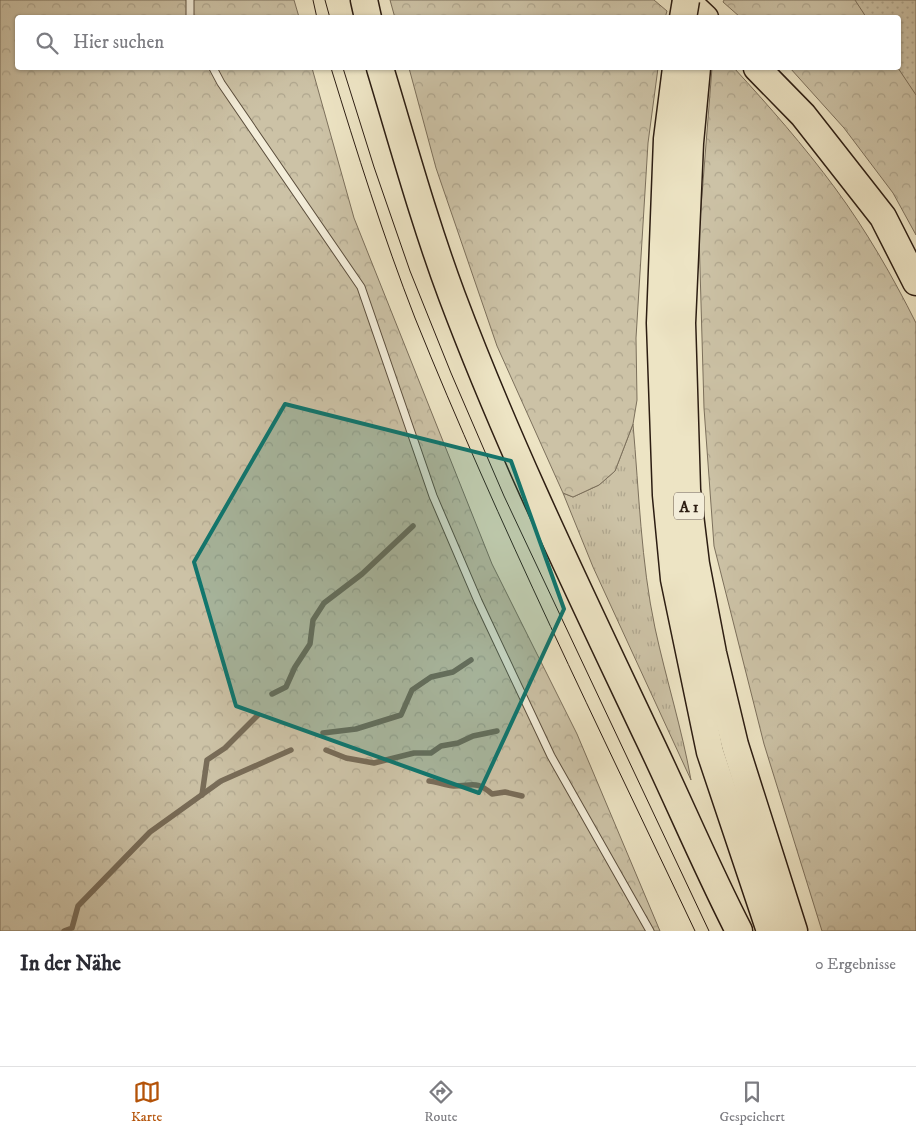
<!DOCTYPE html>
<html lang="de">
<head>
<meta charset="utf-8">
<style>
  :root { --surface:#fff; --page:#f7f7f7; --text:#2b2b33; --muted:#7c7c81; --line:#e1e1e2; --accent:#b45309 }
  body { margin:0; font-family:"IM FELL DW Pica",serif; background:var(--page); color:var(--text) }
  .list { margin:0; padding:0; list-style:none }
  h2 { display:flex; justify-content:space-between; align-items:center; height:65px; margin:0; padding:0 20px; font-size:21px }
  h2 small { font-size:16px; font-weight:400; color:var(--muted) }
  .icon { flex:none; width:28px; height:28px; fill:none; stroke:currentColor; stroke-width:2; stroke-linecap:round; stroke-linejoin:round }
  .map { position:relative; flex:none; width:916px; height:931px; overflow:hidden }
  .search { position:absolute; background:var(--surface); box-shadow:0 1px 4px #0004; left:15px; right:15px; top:15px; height:55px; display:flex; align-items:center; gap:12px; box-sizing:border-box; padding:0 18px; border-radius:5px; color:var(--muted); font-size:19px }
  .sheet { height:135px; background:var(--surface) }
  nav { display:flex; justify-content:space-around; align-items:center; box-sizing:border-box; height:70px; border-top:1px solid var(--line); background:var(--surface); font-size:14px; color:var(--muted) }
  nav a { display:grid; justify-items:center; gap:2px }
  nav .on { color:var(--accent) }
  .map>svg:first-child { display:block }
</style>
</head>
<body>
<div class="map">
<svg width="916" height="931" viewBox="0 0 916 931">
  <defs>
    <pattern id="grass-tufts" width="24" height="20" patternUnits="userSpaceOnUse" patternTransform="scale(1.25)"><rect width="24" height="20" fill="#ccc2a6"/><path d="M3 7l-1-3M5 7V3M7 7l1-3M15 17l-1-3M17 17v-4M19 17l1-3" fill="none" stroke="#afa68e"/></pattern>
    <pattern id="forest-crowns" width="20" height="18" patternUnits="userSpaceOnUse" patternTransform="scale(1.25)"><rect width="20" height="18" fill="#ccc2a6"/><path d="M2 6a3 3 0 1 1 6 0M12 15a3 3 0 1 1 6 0" fill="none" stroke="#afa68e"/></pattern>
    <pattern id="park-dots" width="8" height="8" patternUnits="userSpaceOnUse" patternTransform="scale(1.25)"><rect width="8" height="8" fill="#ccc2a6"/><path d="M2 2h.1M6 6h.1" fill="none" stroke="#afa68e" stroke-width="1.8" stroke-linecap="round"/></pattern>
  </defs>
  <rect width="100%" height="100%" fill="#ede4c4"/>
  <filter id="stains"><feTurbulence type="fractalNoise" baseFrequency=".004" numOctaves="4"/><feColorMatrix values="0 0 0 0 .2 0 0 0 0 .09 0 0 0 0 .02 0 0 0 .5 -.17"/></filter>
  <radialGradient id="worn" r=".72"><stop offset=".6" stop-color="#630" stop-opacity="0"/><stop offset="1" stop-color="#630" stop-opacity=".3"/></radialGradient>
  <path fill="url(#grass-tufts)" stroke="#7c705c" d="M633,424C639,492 641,562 655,628C666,679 682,729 691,780L593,567L563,493L573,497L599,485L615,471Z"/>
  <g fill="url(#forest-crowns)" stroke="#7c705c">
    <path d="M0,0H294L299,17L18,18V68H312L354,218L492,564L577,734L660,931H0Z"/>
    <path d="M390,0H654L667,11L665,18H395Z"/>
    <path d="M724,0H916V235L893,193L844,128L790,68H898V18L740,17L723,2Z"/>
    <path d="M409,68H658L648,143L636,338L637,400L633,424L615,471L599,485L573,497L563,493L497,346L436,168Z"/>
    <path d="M712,68H734C769,106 804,146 835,188C866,230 893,277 916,323V931H822L764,744L714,546L704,408L699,233Z"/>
  </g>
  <path fill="url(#park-dots)" stroke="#7c705c" d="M855,0H916V95L898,68V18L866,17Z"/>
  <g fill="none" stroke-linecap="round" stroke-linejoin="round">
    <g stroke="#786c58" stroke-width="5.5">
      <path d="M272,694L286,687L295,667L310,644L313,620L324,603L362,574L413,526"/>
      <path d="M323,733L356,729L401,715L412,690L431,677L453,672L471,660"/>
      <path d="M326,750L346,758L374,763L414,753H431L441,746L458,743L473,736L497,731"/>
      <path d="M429,781C437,782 446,785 454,786C473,786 476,780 492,794L505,792L522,796"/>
      <path d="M202,795L207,760L225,748L258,715"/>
      <path d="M64,931L72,928L78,906L150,832L221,781L291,750"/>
    </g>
    <g stroke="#5c4f3e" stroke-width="9">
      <g id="lane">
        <path d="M190,0V18"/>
        <path d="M213,68L221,83L361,287L433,496L478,601L551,756L650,931"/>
      </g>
    </g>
    <g stroke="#2c1d12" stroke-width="29">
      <g id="highway">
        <path d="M364,0L368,18"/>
        <path d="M686,0L705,18"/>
        <path d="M380,68C403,144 424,221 452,296C508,445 577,587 645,731C677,797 705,865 739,931"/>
        <path d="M676,68L667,139L660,323L666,495L674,579L710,752L770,931"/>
        <path d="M697,68L690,143L682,323L687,490L696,564L713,653L735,745L794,931"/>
        <path d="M757,68L803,115L883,217L916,282"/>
      </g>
    </g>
    <use href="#lane" stroke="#f3edd9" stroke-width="7"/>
    <use href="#highway" stroke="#ede4c4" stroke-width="26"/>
    <g stroke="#2c1d12" stroke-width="1">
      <path d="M313,0L317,18"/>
      <path d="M325,0L330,18"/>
      <path d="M331,68C357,152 383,236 415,318C499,526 599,728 695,931"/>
      <path d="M343,68L374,167L410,271L451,373L504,496L709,931"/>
    </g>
    <g stroke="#2c1d12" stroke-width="29" stroke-linecap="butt">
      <path id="highway-bridge" d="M683,18L686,0"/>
    </g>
    <use href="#highway-bridge" stroke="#ede4c4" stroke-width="26"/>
  </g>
  <path fill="#0f766e" fill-opacity="0.2" stroke="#0f766e" stroke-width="4" stroke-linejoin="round" d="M285,404L511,461L564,609L479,793L236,706L194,562Z"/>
  <g text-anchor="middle" stroke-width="4.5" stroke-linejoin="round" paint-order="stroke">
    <rect fill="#f3edd9" stroke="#685b4e" stroke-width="1" x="674" y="492.5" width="30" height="27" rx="4"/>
    <g font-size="16" font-weight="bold" fill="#2c1d12">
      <text x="689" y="512">A 1</text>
    </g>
  </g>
  <rect width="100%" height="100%" filter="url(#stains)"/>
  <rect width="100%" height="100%" fill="url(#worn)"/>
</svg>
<div class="search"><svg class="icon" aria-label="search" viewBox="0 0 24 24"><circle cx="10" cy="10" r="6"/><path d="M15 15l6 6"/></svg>Hier suchen</div>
</div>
<section class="sheet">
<h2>In der Nähe<small>0 Ergebnisse</small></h2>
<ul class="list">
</ul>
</section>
<nav>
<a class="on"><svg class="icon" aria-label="map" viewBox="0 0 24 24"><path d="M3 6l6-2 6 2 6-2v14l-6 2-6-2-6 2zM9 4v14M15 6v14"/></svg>Karte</a>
<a><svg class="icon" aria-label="directions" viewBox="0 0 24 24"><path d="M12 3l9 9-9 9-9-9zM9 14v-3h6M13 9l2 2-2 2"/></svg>Route</a>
<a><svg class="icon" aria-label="saved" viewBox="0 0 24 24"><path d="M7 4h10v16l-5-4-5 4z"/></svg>Gespeichert</a>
</nav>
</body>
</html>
